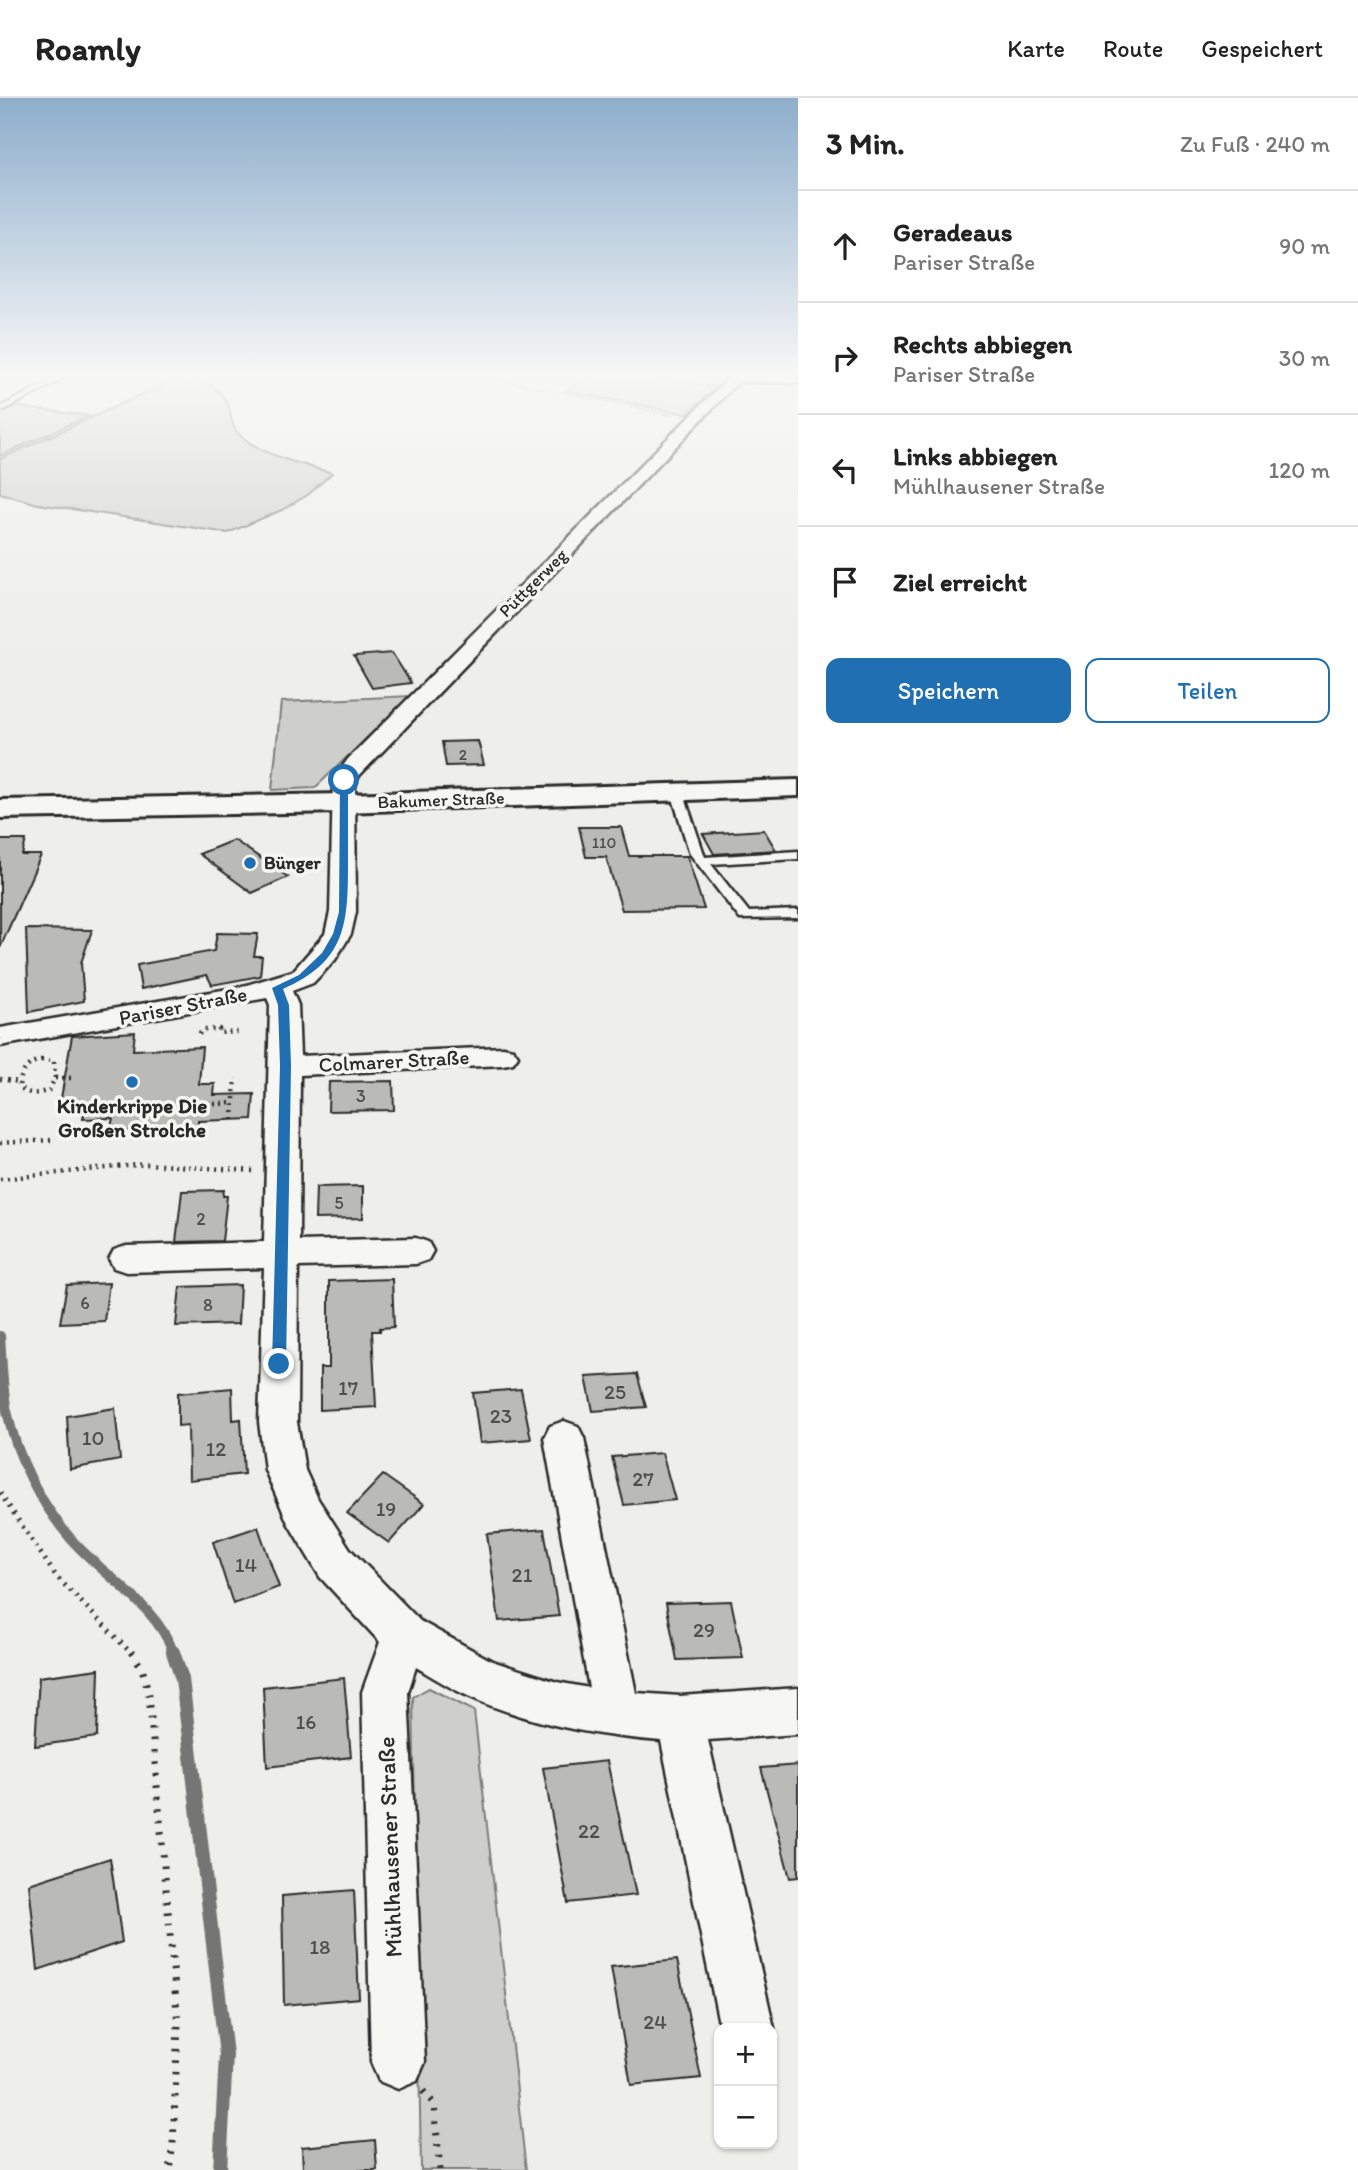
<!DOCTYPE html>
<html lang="de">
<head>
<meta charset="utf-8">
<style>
  :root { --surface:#fff; --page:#f6f6f6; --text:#222; --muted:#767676; --line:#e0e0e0; --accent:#1f6fb2 }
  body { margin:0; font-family:Itim,sans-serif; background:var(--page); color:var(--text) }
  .controls { position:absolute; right:21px; bottom:21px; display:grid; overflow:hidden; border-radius:14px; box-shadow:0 2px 5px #0004 }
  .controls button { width:63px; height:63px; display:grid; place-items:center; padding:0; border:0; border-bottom:2px solid var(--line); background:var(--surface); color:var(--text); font:35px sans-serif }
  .stop { position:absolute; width:21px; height:21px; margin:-16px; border:5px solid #1f6fb2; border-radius:50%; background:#fff }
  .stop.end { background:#1f6fb2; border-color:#fff; box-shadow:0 2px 7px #0008 }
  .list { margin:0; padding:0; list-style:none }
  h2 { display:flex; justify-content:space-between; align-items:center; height:91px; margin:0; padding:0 28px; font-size:30px }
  h2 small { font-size:23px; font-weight:400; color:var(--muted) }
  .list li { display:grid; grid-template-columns:46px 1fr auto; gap:21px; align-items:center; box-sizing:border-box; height:112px; padding:0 28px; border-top:2px solid var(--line) }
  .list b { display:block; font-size:26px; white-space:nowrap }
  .list p { margin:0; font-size:23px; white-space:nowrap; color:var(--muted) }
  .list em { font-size:23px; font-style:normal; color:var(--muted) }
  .actions { display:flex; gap:14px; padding:21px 28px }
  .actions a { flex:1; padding:16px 0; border:2px solid var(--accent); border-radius:14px; text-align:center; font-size:24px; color:var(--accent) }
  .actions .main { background:var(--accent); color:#fff }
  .icon { flex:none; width:38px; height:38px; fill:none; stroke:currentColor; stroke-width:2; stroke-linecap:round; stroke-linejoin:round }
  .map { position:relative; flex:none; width:798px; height:2072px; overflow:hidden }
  header { display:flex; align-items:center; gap:42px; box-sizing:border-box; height:98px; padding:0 35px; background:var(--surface); border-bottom:2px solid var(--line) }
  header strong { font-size:33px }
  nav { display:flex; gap:38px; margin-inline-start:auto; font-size:24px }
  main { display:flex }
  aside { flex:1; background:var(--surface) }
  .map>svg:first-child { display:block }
</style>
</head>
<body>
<header>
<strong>Roamly</strong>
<nav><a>Karte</a><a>Route</a><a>Gespeichert</a></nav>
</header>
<main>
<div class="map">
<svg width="798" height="2072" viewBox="0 0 798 2072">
  <rect width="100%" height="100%" fill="#eeeeea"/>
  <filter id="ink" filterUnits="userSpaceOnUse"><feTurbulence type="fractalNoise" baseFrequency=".0143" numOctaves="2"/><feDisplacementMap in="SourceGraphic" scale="14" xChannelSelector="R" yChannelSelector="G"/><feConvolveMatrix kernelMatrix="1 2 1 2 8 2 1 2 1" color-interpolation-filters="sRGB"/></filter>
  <g filter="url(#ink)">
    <g fill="#cececa" stroke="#7c7c7a" stroke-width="2">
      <path d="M593,274H625L717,289L686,316L566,293Z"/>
      <path d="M182,278C202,282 222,288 229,309C232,321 231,330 241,338C265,359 303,366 332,375L309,396L284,411L228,435L38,406L0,395V361Z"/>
      <path d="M12,308L88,318L0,358V315Z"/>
      <path d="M410,598L315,690L272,692L281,604Z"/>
      <path d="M429,1590L474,1613L526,2072H421L413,1599Z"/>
    </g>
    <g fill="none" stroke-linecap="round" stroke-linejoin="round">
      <path stroke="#757573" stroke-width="10" d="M0,1238C2,1262 2,1289 7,1313C17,1360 40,1405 71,1441C104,1479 157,1507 174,1556"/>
      <path stroke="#757573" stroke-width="14" d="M173,1554L182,1581L226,1957L220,2072"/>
    </g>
    <g fill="#babab7" stroke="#2b2b2b" stroke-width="2">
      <path d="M392,555L411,585L372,590L354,558Z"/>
      <path d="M478,643L484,667L446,668L442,644Z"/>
      <path d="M579,729H621L629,758H687L704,811L622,812L606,759H586Z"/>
      <path d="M764,732L776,752L714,756L703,736Z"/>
      <path d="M0,742H26L22,757H41L0,850Z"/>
      <path d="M234,742L288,779L252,795L199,756Z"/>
      <path d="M26,831L92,832L81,865L84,903L29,914Z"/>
      <path d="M217,835L258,836L254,858H262L260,878L212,887L207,877L141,891L137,867L214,853Z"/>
      <path d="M135,934L133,952L202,949L199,986H215L214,997L254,996L252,1021L198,1023V1031L110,1033L113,1020L83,1021L86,1005L60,1006L72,938Z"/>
      <path d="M393,983L394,1012L328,1013L329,984Z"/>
      <path d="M363,1088V1120L315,1121L316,1089Z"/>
      <path d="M224,1092L223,1098H227L222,1143L176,1144L182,1093Z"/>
      <path d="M392,1181L394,1229L380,1230V1233H372L376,1309L320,1312V1270H329V1183Z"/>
      <path d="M109,1185L104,1223L60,1225L67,1187Z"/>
      <path d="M240,1187L238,1226L176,1228L180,1189Z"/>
      <path d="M637,1276L646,1309L593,1313L586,1279Z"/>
      <path d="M232,1290L233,1322L241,1321L244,1376L189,1382L188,1327L178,1328V1295Z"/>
      <path d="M521,1291L531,1341L480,1345L473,1295Z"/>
      <path d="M115,1310L120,1362L70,1371L67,1318Z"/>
      <path d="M662,1355L675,1402L624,1407L612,1359Z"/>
      <path d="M383,1377L424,1406L389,1445L347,1415Z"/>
      <path d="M258,1429L279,1489L233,1506L213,1444Z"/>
      <path d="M544,1431L559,1518L499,1523L487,1436Z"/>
      <path d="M731,1503L743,1560L677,1562L666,1505Z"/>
      <path d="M99,1571L97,1639L35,1648L39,1579Z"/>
      <path d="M344,1580L351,1659L267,1669L263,1589Z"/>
      <path d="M607,1663L636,1797L568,1805L543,1670Z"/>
      <path d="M798,1667V1779L790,1780L761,1670Z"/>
      <path d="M110,1760L122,1844L38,1872L29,1786Z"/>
      <path d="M354,1792L359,1900L284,1907L282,1798Z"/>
      <path d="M677,1862L701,1980L631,1987L611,1869Z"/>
      <path d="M375,2042L377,2072H303L302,2049Z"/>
    </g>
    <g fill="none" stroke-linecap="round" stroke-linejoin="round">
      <g stroke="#2b2b2b" stroke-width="5">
        <g id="lane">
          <path d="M59,279L61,282L0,314V309Z"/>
          <path d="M677,691L683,694L705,759L798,753V761L711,766L749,814L798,812V820L740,821L690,756L671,694Z"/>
        </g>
      </g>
      <g stroke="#2b2b2b" stroke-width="5">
        <path id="street" d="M734,274H747L746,276L798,277V285L738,284L355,682L356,814L351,836L335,862L313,885L292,893L298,907L300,958L503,949L513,951L518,958L513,965L503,967L300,977L299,1143L416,1140L428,1144L433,1153L428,1162L416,1166L298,1169L297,1324L305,1372L318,1401L350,1451L420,1523L492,1563L557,1584L589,1590L544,1340L550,1328L564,1323L578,1328L584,1340L636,1595L680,1598L798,1590V1636L708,1642L774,1930L772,1935V1930H720L661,1643C595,1638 529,1626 468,1598C450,1590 433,1579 416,1569L408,1594L425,1964L417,1983L398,1991L379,1983L371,1964L362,1594L380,1544L320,1479L288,1425L265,1372L259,1324L264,1170L126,1174L114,1170L109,1161L114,1152L126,1148L264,1144L270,907L267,900L0,948V930L240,889L293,873L325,836L330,814L333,682L348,661Z"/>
      </g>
      <g stroke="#2b2b2b" stroke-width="6">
        <path id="secondary" d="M798,682V698L344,714L0,720V702L344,696Z"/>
      </g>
      <path stroke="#2b2b2b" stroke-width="2" stroke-dasharray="1 2.5" stroke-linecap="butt" d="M460,274L673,317"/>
      <g stroke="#2b2b2b" stroke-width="4.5" stroke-dasharray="2 5" stroke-linecap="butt">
        <path d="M199,936L204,932L219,931V935L238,934"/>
        <path d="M41,962L54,963L55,980L49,992C38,996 28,998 19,988C21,974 27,965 41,962Z"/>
        <path d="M55,980H73"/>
        <path d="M0,981L19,984"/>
        <path d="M214,1006L234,1005"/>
        <path d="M233,1022L235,980"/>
        <path d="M0,1045L52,1042"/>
        <path d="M0,1081L146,1066L254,1073"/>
      </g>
      <path stroke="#2b2b2b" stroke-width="5" stroke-dasharray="2 6" stroke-linecap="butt" d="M0,1395L56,1478L132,1556"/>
      <g stroke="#2b2b2b" stroke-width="7" stroke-dasharray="2.5 9" stroke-linecap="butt">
        <path d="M131,1554L142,1570L149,1597L178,1926L173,2047L169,2072"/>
        <path d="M423,1993L434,2006L440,2072"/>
      </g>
      <use href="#lane" fill="#f6f6f2" fill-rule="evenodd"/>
      <use href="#street" fill="#f6f6f2" fill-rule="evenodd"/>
      <use href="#secondary" fill="#f6f6f2" fill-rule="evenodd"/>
    </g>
  </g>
  <linearGradient id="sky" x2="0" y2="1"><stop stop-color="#8daecc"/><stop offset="0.49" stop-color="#f7f7f6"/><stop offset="1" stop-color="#f7f7f6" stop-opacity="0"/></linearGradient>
  <rect width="798" height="564" fill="url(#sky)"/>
  <path fill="#1f6fb2" d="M344,679L348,682C348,709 348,736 348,763C348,825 347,863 283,891L289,907L291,968L286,1266L279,1272L272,1266L280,968L278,907L272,890L299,877L322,855L333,836L339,814L340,682Z"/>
  <g fill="#1f6fb2" stroke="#f6f6f2" stroke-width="2.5">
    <circle cx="250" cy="765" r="7"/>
    <circle cx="132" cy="984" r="7"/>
  </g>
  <g text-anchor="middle" stroke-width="7" stroke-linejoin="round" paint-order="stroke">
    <g font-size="16" fill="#4f4f4e">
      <text x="463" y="662">2</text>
      <text x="604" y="750">110</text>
    </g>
    <g font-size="18" fill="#2b2b2b" stroke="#f6f6f2">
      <text transform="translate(533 485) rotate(-45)" y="6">Püttgerweg</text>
      <text transform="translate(441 702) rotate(-2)" y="6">Bakumer Straße</text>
    </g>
    <g font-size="18" font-weight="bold" fill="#2b2b2b" stroke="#f6f6f2" text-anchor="start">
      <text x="264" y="771">Bünger</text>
    </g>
    <g font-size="18" fill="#4f4f4e">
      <text x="361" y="1004">3</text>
      <text x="339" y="1111">5</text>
      <text x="201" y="1127">2</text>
      <text x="85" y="1211">6</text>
      <text x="208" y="1213">8</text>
    </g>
    <g font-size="21" fill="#2b2b2b" stroke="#f6f6f2">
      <text transform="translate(183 908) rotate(-11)" y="7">Pariser Straße</text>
      <text transform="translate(394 963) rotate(-3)" y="7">Colmarer Straße</text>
    </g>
    <g font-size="21" font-weight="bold" fill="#2b2b2b" stroke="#f6f6f2">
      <text x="132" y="1015">Kinderkrippe Die<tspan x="132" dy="24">Großen Strolche</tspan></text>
    </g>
    <g font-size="21" fill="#4f4f4e">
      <text x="348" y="1297">17</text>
      <text x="615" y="1301">25</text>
      <text x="501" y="1325">23</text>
      <text x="93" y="1347">10</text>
      <text x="216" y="1358">12</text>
      <text x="643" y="1388">27</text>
      <text x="386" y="1418">19</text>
      <text x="246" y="1474">14</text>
      <text x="522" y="1484">21</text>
      <text x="704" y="1539">29</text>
      <text x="306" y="1631">16</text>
      <text x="589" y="1740">22</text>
      <text x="320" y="1856">18</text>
      <text x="655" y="1931">24</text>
    </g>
    <g font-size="24" fill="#2b2b2b" stroke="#f6f6f2">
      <text transform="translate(390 1749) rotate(-92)" y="8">Mühlhausener Straße</text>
    </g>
  </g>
</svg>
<div class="controls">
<button>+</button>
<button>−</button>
</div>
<div class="stop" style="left:344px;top:682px"></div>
<div class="stop end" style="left:279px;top:1266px"></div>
</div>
<aside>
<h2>3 Min.<small>Zu Fuß · 240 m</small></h2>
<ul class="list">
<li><svg class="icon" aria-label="ahead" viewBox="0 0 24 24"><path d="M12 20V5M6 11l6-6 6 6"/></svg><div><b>Geradeaus</b><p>Pariser Straße</p></div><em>90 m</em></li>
<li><svg class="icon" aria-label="right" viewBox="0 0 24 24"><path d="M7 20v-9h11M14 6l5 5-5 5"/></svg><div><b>Rechts abbiegen</b><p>Pariser Straße</p></div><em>30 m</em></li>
<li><svg class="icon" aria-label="left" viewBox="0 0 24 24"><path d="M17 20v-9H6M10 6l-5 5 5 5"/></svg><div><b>Links abbiegen</b><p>Mühlhausener Straße</p></div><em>120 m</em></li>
<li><svg class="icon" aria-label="arrive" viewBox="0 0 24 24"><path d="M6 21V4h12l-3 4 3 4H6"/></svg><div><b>Ziel erreicht</b></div></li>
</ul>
<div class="actions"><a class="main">Speichern</a><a>Teilen</a></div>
</aside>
</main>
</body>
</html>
